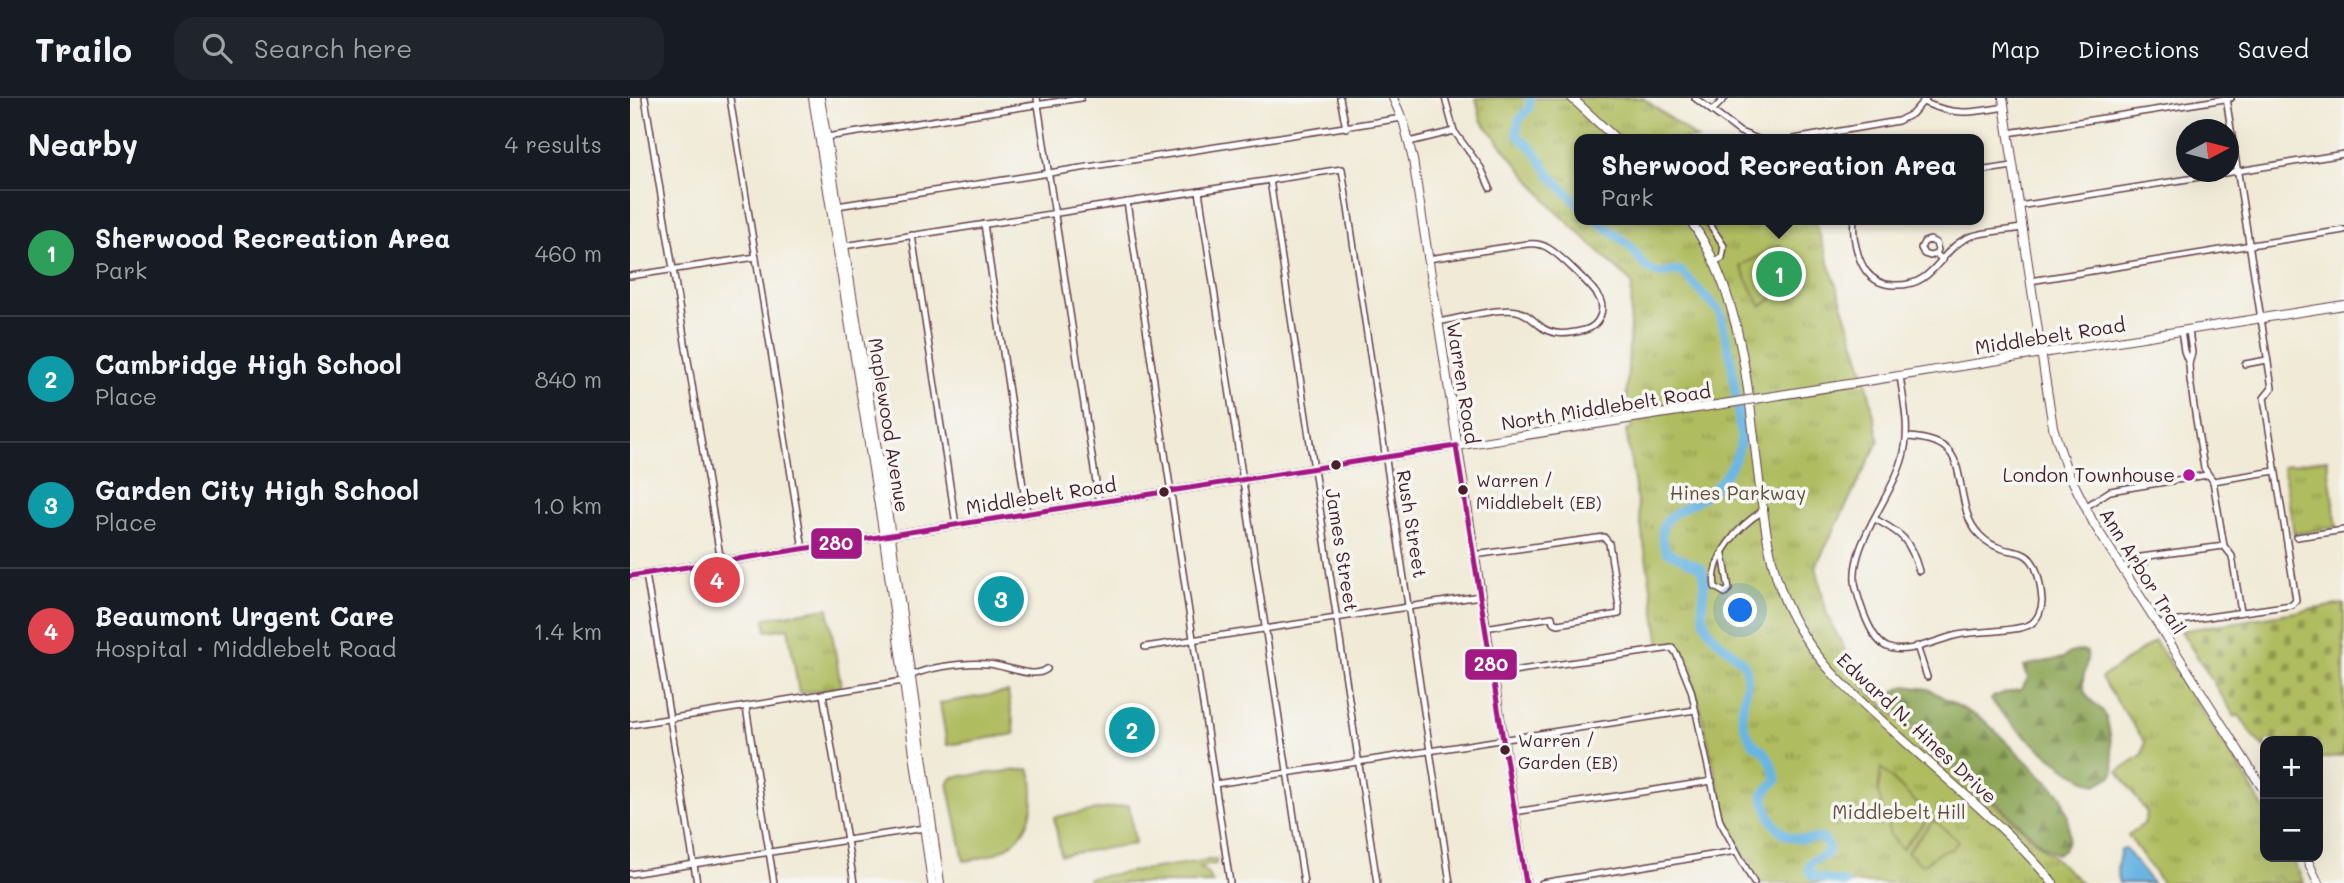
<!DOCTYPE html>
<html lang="en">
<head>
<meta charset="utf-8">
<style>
  :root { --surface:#171b24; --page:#20242c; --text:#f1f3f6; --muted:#9ea1a6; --line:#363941; --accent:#d690ce }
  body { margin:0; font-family:Mali,sans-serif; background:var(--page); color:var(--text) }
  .controls { position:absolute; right:21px; bottom:21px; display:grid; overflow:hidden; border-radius:14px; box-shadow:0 7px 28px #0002 }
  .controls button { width:63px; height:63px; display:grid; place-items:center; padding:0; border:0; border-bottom:2px solid var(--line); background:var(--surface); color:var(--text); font:35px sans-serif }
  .compass { position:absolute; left:1546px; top:21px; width:63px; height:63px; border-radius:50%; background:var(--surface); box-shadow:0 7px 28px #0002; rotate:83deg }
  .you { position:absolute; left:1111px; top:513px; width:24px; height:24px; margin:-18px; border:5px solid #fff; border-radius:50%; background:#1a73e8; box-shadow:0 0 0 10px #1a73e833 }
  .badge { display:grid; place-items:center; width:46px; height:46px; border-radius:50%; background:var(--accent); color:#fff; font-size:23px; font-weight:700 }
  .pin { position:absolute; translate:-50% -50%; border:4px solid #fff; box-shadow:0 2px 7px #0006 }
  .popup { position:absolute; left:944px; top:36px; width:410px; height:91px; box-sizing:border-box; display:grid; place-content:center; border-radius:14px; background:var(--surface); filter:drop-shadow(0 2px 5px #0005); font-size:23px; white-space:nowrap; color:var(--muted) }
  .popup b { font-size:26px; color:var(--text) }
  .popup::after { content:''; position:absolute; left:50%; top:100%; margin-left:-14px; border:14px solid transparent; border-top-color:var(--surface) }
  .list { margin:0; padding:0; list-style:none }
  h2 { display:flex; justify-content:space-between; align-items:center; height:91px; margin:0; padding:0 28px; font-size:30px }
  h2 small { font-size:23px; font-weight:400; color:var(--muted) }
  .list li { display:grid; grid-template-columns:46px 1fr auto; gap:21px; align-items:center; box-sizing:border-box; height:126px; padding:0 28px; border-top:2px solid var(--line) }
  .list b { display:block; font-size:26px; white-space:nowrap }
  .list p { margin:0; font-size:23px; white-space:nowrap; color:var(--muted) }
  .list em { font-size:23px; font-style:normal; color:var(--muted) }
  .icon { flex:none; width:38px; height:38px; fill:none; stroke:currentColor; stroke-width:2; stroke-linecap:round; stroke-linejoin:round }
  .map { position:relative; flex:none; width:1714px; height:785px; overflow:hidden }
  header { display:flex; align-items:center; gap:42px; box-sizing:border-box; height:98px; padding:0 35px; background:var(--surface); border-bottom:2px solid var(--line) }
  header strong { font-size:33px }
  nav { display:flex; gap:38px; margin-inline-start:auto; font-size:24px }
  .search { width:490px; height:63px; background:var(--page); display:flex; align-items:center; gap:18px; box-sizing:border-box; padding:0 24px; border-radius:21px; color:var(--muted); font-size:26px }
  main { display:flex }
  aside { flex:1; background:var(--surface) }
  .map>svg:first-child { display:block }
</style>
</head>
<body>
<header>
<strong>Trailo</strong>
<div class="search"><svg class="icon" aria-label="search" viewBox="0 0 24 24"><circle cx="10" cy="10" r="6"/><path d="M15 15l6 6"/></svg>Search here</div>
<nav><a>Map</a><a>Directions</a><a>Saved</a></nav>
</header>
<main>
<aside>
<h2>Nearby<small>4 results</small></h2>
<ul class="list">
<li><span class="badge" style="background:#2e9e5b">1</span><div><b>Sherwood Recreation Area</b><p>Park</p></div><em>460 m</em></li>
<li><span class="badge" style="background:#0f9aa8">2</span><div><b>Cambridge High School</b><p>Place</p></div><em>840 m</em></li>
<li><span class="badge" style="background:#0f9aa8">3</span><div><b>Garden City High School</b><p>Place</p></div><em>1.0 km</em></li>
<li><span class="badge" style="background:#e0444e">4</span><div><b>Beaumont Urgent Care</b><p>Hospital · Middlebelt Road</p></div><em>1.4 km</em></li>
</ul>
</aside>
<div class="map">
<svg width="1714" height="785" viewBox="0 0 1714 785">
  <defs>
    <pattern id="grass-tufts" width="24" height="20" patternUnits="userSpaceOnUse" patternTransform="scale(1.75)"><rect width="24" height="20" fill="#afbc5e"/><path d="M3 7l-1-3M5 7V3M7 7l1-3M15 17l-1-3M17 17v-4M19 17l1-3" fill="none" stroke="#90984e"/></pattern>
    <pattern id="forest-firs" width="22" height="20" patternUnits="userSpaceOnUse" patternTransform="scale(1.75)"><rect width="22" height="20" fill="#8ba455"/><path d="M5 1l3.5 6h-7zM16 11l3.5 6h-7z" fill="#748547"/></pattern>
    <pattern id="cemetery-stones" width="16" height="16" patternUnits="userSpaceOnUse" patternTransform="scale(1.75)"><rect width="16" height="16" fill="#afbc5e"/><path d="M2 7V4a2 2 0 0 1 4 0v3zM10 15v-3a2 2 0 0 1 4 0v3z" fill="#90984e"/></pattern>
  </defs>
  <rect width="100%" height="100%" fill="#f6f6f2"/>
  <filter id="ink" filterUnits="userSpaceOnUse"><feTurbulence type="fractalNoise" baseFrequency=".0143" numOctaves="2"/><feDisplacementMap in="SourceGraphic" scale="14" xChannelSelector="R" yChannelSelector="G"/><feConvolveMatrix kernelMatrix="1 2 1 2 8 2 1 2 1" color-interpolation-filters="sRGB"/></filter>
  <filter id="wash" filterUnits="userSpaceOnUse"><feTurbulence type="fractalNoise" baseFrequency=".00686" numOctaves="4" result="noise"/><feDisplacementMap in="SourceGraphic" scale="28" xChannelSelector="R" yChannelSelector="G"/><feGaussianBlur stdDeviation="1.57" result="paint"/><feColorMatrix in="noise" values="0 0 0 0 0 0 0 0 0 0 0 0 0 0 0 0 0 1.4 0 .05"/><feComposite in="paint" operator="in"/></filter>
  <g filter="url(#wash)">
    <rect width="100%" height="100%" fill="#f0ead6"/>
    <g fill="url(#grass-tufts)" stroke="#7c6e44" stroke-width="2">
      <path d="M846,0H1013L1067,41H950V122H1185L1235,276L1249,342L1186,468L1197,517L1234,589L1452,785H1133L1126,780L1096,721L1067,598L1046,545L1030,547L996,333L1002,331L999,312L996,309L1002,185L922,109L851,22Z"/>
      <path d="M1697,361L1707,429L1664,436L1653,368Z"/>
      <path d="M198,510L211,589L169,595L158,530L136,533L135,520Z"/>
      <path d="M1525,543L1606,663L1635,713V759H1661L1674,785H1532L1498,737L1514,726L1517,715L1488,673L1513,656L1515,644L1471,580Z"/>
    </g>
    <g fill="url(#forest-firs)" stroke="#6a6240" stroke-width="2">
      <path d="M1452,552L1457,554C1459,565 1452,576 1453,587C1455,603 1468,605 1475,617C1481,629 1482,658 1484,672L1483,677L1466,687C1434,674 1381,629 1361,602L1364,598L1392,591L1398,580L1394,569L1398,567L1433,560L1440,555Z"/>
      <path d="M1276,588L1298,591L1355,623L1431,697L1438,719L1439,740L1434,752L1426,756L1413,748L1263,609L1258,596Z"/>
    </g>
    <path fill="url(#cemetery-stones)" stroke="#7c6e44" stroke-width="2" d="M1714,506V657L1688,661V643H1635V651L1622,637L1609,617L1605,619L1551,533Z"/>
    <g fill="#afbc5e" stroke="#7c6e44" stroke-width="2">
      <path d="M1150,147C1163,172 1156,195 1131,208L1110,168Z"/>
      <path d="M378,594L385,636L317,647L310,605Z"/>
      <path d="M1251,670L1300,718L1272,751L1260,737L1248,694Z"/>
      <path d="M399,671C403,679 403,689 403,698C403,741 373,758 334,763L318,685L323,679Z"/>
      <path d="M499,707L505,746L431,757L424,719Z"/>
      <path d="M1304,722L1328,743L1322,751L1312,753L1292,767L1277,754Z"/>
      <path d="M586,761V766L569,769L577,775L583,785H459L458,780Z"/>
    </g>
    <path fill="#69b5e2" stroke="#5a6a86" stroke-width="2" d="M1496,751L1522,785H1489C1485,773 1488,764 1491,752Z"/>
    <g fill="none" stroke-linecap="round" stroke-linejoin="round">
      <g stroke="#69b5e2" stroke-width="9">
        <path d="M900,0C901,11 896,12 891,20C887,24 887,32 887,37L904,52L921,78L950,108"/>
        <path d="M966,122C977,131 991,139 1001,150C1009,159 1015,174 1030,175C1037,176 1044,172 1051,173L1090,214L1101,260L1111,339C1109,359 1097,378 1082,392C1062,412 1018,414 1036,453L1071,470C1080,487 1068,504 1074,522C1082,546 1111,556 1116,570C1121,587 1109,606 1113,623C1115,631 1119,641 1125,647C1129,651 1134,652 1137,657C1142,665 1144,674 1147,682L1133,696C1137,716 1147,740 1170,741C1178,742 1185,740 1193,740L1199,749L1198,755L1181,764L1178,771L1182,778L1215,785"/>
      </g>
    </g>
  </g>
  <g filter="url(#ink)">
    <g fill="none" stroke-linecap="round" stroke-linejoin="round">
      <g stroke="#633d45" stroke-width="8">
        <g id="street">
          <path d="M15,0L91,464"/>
          <path d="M100,0L173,451"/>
          <path d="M407,0L469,404"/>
          <path d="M710,0L716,30"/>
          <path d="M815,0L824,33L851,70L860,90"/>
          <path d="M1065,0L1110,34L1128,41"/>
          <path d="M1293,4C1324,18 1342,15 1374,9"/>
          <path d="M1082,13L1095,0"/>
          <path d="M1378,35L1601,0"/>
          <path d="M196,39L451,0"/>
          <path d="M1164,41L1268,23L1282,16L1296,0"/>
          <path d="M779,44L824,33"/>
          <path d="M1348,73L1383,68"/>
          <path d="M640,82L747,785"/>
          <path d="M569,93L674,785"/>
          <path d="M497,104L600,785"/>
          <path d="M207,108L772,20"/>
          <path d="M1389,108L1714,56"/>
          <path d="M1077,122L1094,148L1092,160L1085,164"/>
          <path d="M1224,122C1222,138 1227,160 1236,173C1243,182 1253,187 1264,187C1306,189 1308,152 1339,139C1355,133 1375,133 1392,130"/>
          <path d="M354,126L397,415"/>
          <path d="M282,137L326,427"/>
          <path d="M214,148L712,71L820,785"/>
          <path d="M1306,156L1300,158L1294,156L1291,150L1294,144L1300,142L1306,145L1308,152L1306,156L1313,162"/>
          <path d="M798,161L897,146C905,145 912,146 918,150C929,156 962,188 968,198C977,211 969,228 955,232C939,236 922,239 909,227C902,221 896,215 887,213C869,209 827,221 807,224"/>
          <path d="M0,178L126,159"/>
          <path d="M1400,183L1714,132"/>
          <path d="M1559,232L1562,255L1559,266L1560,282L1566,322L1574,370L1583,383"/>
          <path d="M1551,233L1554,253L1559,266"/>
          <path d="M1615,266L1637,262"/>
          <path d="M1270,278C1274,306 1281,334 1272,362C1261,401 1217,449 1226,490C1230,507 1241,542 1257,549C1276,558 1308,541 1328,537C1346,533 1388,534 1401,526C1408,521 1412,511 1412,503C1411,491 1409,472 1401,462C1394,453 1383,454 1373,451C1355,446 1342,432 1337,415C1324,371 1336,342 1277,339"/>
          <path d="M1583,383L1594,448L1602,458L1611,514"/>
          <path d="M1583,383L1645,373"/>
          <path d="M1455,409L1480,393L1577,377"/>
          <path d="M1245,421C1273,436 1280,442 1289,473"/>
          <path d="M1667,439L1714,432"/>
          <path d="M1093,456L1099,491L1095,495L1085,489C1080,460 1109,427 1133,413"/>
          <path d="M844,457L974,439L979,445L989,509V516L928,526L923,524L922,519L855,530"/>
          <path d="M1493,470L1511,459L1594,448"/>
          <path d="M16,476L67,785"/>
          <path d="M1497,476L1515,465L1519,459"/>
          <path d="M1529,526L1662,507L1666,502L1634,300L1642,290L1596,0"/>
          <path d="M1287,548L1297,579"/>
          <path d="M515,549L850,498"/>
          <path d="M862,576L1042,550L1046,555L1061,592L1090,723L1124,785"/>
          <path d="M193,596L224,785"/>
          <path d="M116,609L144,785"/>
          <path d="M0,627L273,583C289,569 337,564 358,566C375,567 403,582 417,571"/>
          <path d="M585,686L1065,612"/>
          <path d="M884,714L1082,683"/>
          <path d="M0,776L294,730"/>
          <path d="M912,785L1106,753"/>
        </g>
      </g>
      <g stroke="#633d45" stroke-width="10">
        <g id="secondary">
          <path d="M183,0L252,426L302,785"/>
          <path d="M190,0L259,425L310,785"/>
          <path d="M763,0L774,25L783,62L896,785"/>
          <path d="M942,0L986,41"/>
          <path d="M1373,0L1415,279L1423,329L1436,370L1464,426L1635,694"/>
          <path d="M1060,122C1115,200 1118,298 1130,390C1135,429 1140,466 1155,503C1179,560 1225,599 1270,639C1322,686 1378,731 1423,785"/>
          <path d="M1131,300L1714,207"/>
          <path d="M0,478L1093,306"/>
          <path d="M1676,759L1688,785"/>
        </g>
      </g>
      <use href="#street" stroke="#fff" stroke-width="5"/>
      <use href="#secondary" stroke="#fff" stroke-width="8"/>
      <g stroke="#633d45" stroke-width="10" stroke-linecap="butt">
        <path id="secondary-bridge" d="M1093,306L1131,300"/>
      </g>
      <use href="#secondary-bridge" stroke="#fff" stroke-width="8"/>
      <g stroke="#f6f6f2" stroke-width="10">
        <g id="bus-1">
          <path d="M826,348L896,785"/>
          <path d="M0,478L826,348"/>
        </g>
      </g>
      <use href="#bus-1" stroke="#a31984" stroke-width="5"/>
    </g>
  </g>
  <g fill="#4a1f2b" stroke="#f6f6f2" stroke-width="2.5">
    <circle cx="706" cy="367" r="6"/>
    <circle cx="833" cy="392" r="6"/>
    <circle cx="534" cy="394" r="6"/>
    <circle cx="875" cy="652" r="6"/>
  </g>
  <circle fill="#b5179e" stroke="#f6f6f2" stroke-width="2.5" cx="1559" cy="377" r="7"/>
  <g text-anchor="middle" stroke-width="7" stroke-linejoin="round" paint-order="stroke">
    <g font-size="17" fill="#4a1f2b" stroke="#f6f6f2" text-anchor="start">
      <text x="846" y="389">Warren /<tspan x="846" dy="22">Middlebelt (EB)</tspan></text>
      <text x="888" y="649">Warren /<tspan x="888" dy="22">Garden (EB)</tspan></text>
    </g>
    <g font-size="19" fill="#4a1f2b" stroke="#f6f6f2">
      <text transform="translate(1420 238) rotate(-9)" y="7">Middlebelt Road</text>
      <text transform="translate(833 285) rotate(81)" y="7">Warren Road</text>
      <text transform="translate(976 309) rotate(-9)" y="7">North Middlebelt Road</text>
      <text transform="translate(259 327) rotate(81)" y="7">Maplewood Avenue</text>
      <text transform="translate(411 398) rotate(-9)" y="7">Middlebelt Road</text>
      <text transform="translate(782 426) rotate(81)" y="7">Rush Street</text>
      <text transform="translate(712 452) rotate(81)" y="7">James Street</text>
      <text transform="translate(1513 473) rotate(58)" y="7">Ann Arbor Trail</text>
      <text transform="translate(1287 630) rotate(43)" y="7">Edward N. Hines Drive</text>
    </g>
    <g font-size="19" fill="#4a1f2b" stroke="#f6f6f2" text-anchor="end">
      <text x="1545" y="384">London Townhouse</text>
    </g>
    <g font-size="19" fill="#684e3a" stroke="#f6f6f2">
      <text x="1108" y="402">Hines Parkway</text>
      <text x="1269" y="721">Middlebelt Hill</text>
    </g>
  </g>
  <g stroke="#f6f6f2" stroke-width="2.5">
    <rect x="180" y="429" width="53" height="33" rx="7" fill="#a31984"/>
    <rect x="834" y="550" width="54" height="33" rx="7" fill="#a31984"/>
  </g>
  <g font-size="19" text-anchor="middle" font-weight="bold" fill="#fff">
    <text x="206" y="452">280</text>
    <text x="861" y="573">280</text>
  </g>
</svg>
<div class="controls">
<button>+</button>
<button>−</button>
</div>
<svg class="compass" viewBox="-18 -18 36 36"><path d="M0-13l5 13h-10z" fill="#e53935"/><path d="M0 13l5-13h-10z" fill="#9ea1a6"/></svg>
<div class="you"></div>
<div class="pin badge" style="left:1149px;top:176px;background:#2e9e5b">1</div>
<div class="popup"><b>Sherwood Recreation Area</b>Park</div>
<div class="pin badge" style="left:502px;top:632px;background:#0f9aa8">2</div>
<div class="pin badge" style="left:371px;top:501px;background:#0f9aa8">3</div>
<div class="pin badge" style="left:87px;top:482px;background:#e0444e">4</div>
</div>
</main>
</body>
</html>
